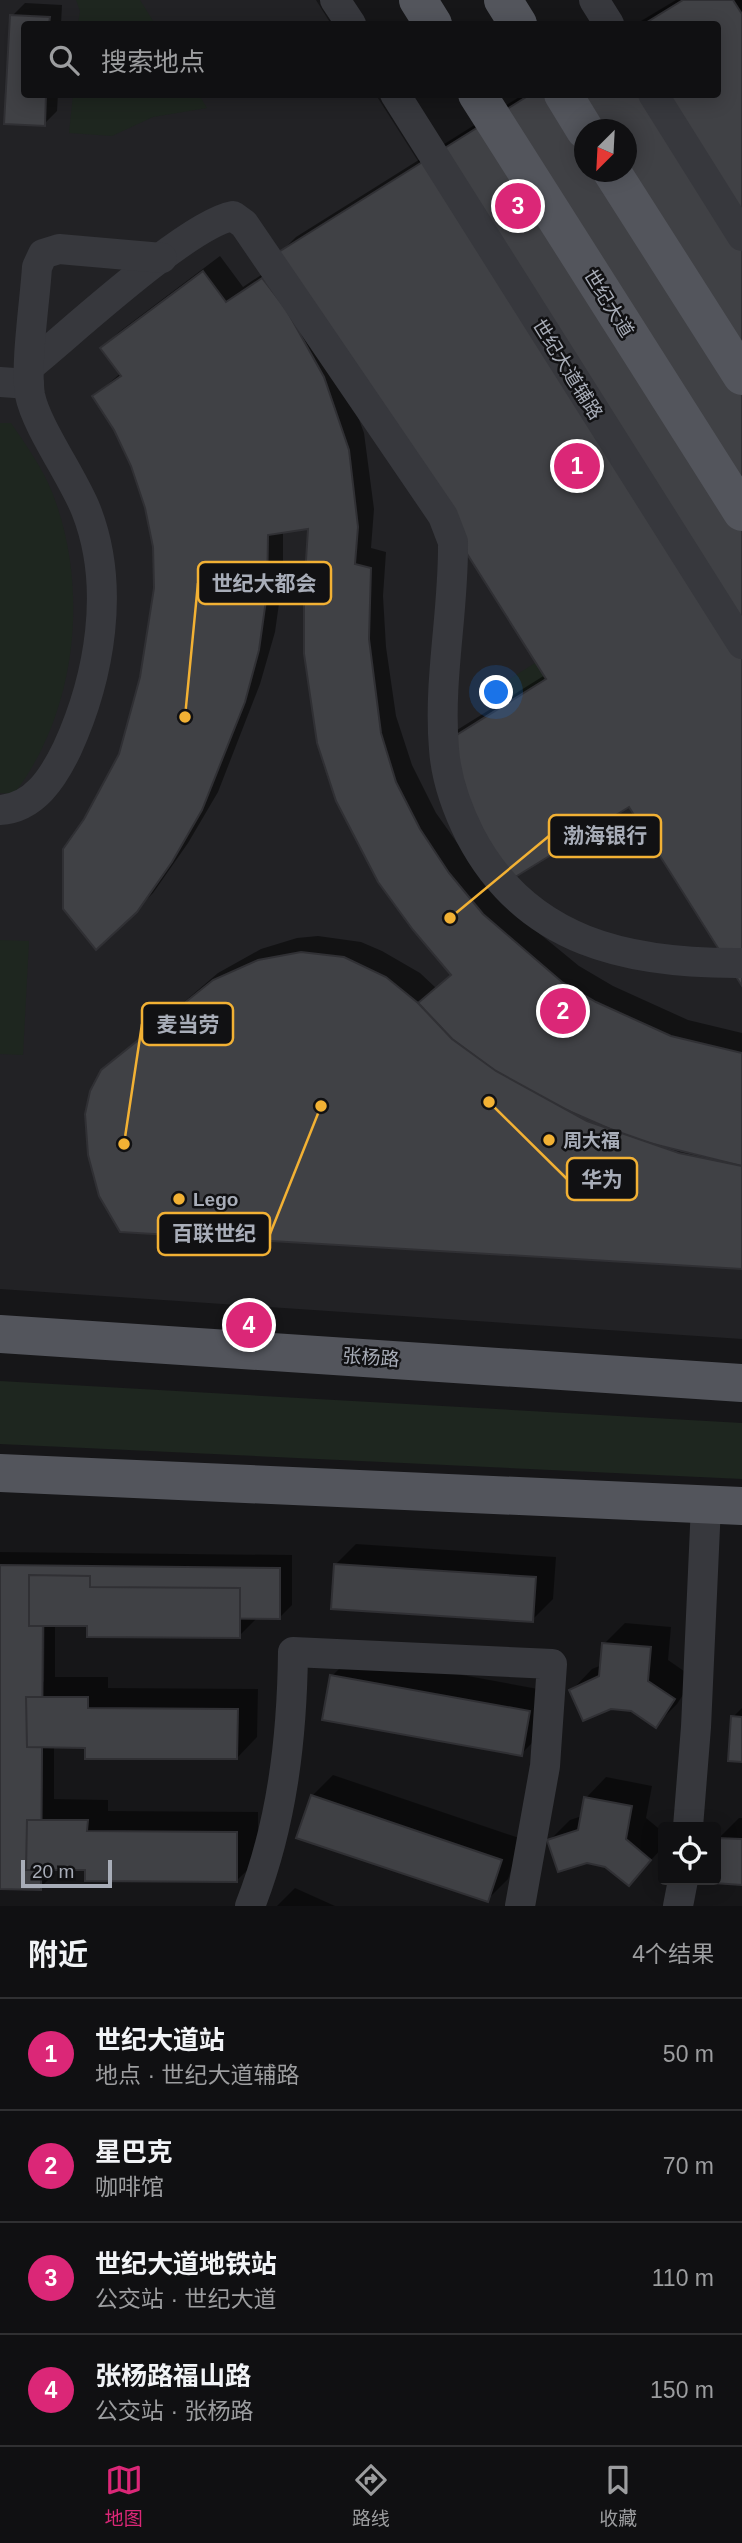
<!DOCTYPE html>
<html lang="zh">
<head>
<meta charset="utf-8">
<style>
  :root { --surface:#101012; --page:#19191b; --text:#f1f3f6; --muted:#9c9d9f; --line:#303032; --accent:#db2777 }
  body { margin:0; font-family:Helvetica,"Noto Sans SC",sans-serif; background:var(--page); color:var(--text) }
  .controls { position:absolute; right:21px; bottom:21px; display:grid; overflow:hidden; border-radius:7px; box-shadow:0 4px 18px #0003 }
  .controls button { width:63px; height:63px; display:grid; place-items:center; padding:0; border:0; border-bottom:2px solid var(--line); background:var(--surface); color:var(--text); font:35px sans-serif }
  .compass { position:absolute; left:574px; top:119px; width:63px; height:63px; border-radius:50%; background:var(--surface); box-shadow:0 4px 18px #0003; rotate:204deg }
  .scale { position:absolute; left:21px; bottom:18px; width:91px; box-sizing:border-box; padding-left:7px; border:4px solid #a8adb8; border-top:0; font-size:19px; line-height:24px; white-space:nowrap; color:#a8adb8; -webkit-text-stroke:5px #111113; paint-order:stroke }
  .you { position:absolute; left:497px; top:693px; width:24px; height:24px; margin:-18px; border:5px solid #fff; border-radius:50%; background:#1a73e8; box-shadow:0 0 0 10px #1a73e833 }
  .badge { display:grid; place-items:center; width:46px; height:46px; border-radius:50%; background:var(--accent); color:#fff; font-size:23px; font-weight:700 }
  .pin { position:absolute; translate:-50% -50%; border:4px solid #fff; box-shadow:0 2px 7px #0006 }
  .list { margin:0; padding:0; list-style:none }
  h2 { display:flex; justify-content:space-between; align-items:center; height:91px; margin:0; padding:0 28px; font-size:30px }
  h2 small { font-size:23px; font-weight:400; color:var(--muted) }
  .list li { display:grid; grid-template-columns:46px 1fr auto; gap:21px; align-items:center; box-sizing:border-box; height:112px; padding:0 28px; border-top:2px solid var(--line) }
  .list b { display:block; font-size:26px; white-space:nowrap }
  .list p { margin:0; font-size:23px; white-space:nowrap; color:var(--muted) }
  .list em { font-size:23px; font-style:normal; color:var(--muted) }
  .icon { flex:none; width:38px; height:38px; fill:none; stroke:currentColor; stroke-width:2; stroke-linecap:round; stroke-linejoin:round }
  .map { position:relative; flex:none; width:742px; height:1906px; overflow:hidden }
  .search { position:absolute; background:var(--surface); box-shadow:0 4px 18px #0003; left:21px; right:21px; top:21px; height:77px; display:flex; align-items:center; gap:18px; box-sizing:border-box; padding:0 24px; border-radius:7px; color:var(--muted); font-size:26px }
  .sheet { height:539px; background:var(--surface) }
  nav { display:flex; justify-content:space-around; align-items:center; box-sizing:border-box; height:98px; border-top:2px solid var(--line); background:var(--surface); font-size:19px; color:var(--muted) }
  nav a { display:grid; justify-items:center; gap:4px }
  nav .on { color:var(--accent) }
  .map>svg:first-child { display:block }
</style>
</head>
<body>
<div class="map">
<svg width="742" height="1906" viewBox="0 0 742 1906">
  <rect width="100%" height="100%" fill="#161618"/>
  <path fill="#222225" d="M0,0H316L331,24H24V94L376,95L742,670V1339L0,1289Z"/>
  <g fill="#1e261f">
    <path d="M76,0H140L155,24H78L80,11Z"/>
    <path d="M73,95H199L207,108L153,117L112,136L69,133Z"/>
    <path d="M0,423H11C26,445 42,467 52,492C90,588 77,712 14,794L0,793Z"/>
    <path d="M586,631L529,729L500,685Z"/>
    <path d="M0,940L29,941L23,1055L0,1054Z"/>
    <path d="M0,1381L742,1423V1479L0,1444Z"/>
  </g>
  <g fill="#0007" fill-rule="evenodd">
    <path d="M676,0H742V983L629,804L449,735L545,675L324,324L364,433L374,509L371,548L386,552L383,596L386,647L396,716L412,765L436,813L482,878L518,916L579,966L613,986L688,1020L742,1033V1267L121,1230L93,1176L87,1114L103,1071L218,973L261,949L297,938L318,936L361,942L382,951L420,973L436,988L452,974L310,527L283,531V575L275,632L260,684L218,792L188,843L153,893L136,910L86,820L120,754L142,677L155,588V547L147,507L133,466L115,429L94,396L121,373L102,348L119,332L220,256L243,287L279,263L280,253L296,237L524,94H718V24H636ZM584,130H626V172H584Z"/>
    <path d="M25,3L62,5L61,24H24V94H58L57,111L44,124L6,122L12,16Z"/>
    <path d="M356,1544L556,1557L553,1599L532,1620L335,1565Z"/>
    <path d="M0,1552L292,1555V1605L279,1618L258,1617L239,1636L55,1624V1677H108V1688L258,1689L257,1737L237,1758L54,1746V1799L108,1800V1811L258,1812V1860L237,1880L53,1868V1875L40,1888H0ZM41,1617H45L44,1681L41,1685Z"/>
    <path d="M625,1623L671,1627L668,1660L694,1678L677,1704L656,1725L631,1709L572,1690L592,1669L602,1665L604,1644Z"/>
    <path d="M353,1655L549,1691L542,1733L521,1754L332,1676Z"/>
    <path d="M742,1708V1760L733,1717Z"/>
    <path d="M333,1775L522,1839L508,1879L487,1900L312,1796Z"/>
    <path d="M606,1777L652,1786L646,1818L663,1832V1847L629,1884L606,1865L549,1841L570,1820L582,1816L586,1798Z"/>
    <path d="M739,1818H742V1883L718,1839Z"/>
    <path d="M295,1888L335,1906H277Z"/>
  </g>
  <g fill="#404145" stroke="#303034" stroke-width="2" fill-rule="evenodd">
    <path d="M683,0H733L742,14V986L629,807L512,879L431,751L546,679L277,253L531,94H718V24H644ZM584,130H626V172H584Z"/>
    <path d="M10,15L50,17L49,24H24V94H46L45,126L4,124Z"/>
    <path d="M203,271L226,302L262,278L286,309L324,377L349,450L358,527L355,564L371,568L369,639L381,733L396,782L420,829L449,873L483,914L562,982L596,1002L671,1036L742,1053V1166L633,1139L539,1098L492,1069L452,1039L418,1003L451,975L413,930L378,882L336,801L317,743L304,654V591L308,529L268,535L267,593L259,650L245,702L202,810L172,862L137,912L96,950L63,909V849L84,819L119,754L140,677L154,588L153,547L145,508L131,466L114,430L92,396L121,376L100,348Z"/>
    <path d="M301,952L344,957L386,977L418,1003L452,1039L496,1071L587,1121L679,1153L742,1166V1269L120,1232L99,1196L88,1155L85,1114L90,1091L101,1070L213,980L258,960Z"/>
    <path d="M334,1564L536,1577L533,1622L331,1609Z"/>
    <path d="M0,1565L280,1568V1619L43,1617L41,1890L0,1889Z"/>
    <path d="M29,1575L90,1576V1587L240,1588V1638L87,1637V1626H29Z"/>
    <path d="M602,1643L651,1647L648,1681L675,1699L656,1728L631,1711L611,1709L583,1721L569,1690L599,1676Z"/>
    <path d="M330,1675L530,1711L522,1756L322,1720Z"/>
    <path d="M26,1697H88V1708L238,1709L237,1759H85V1748L27,1747Z"/>
    <path d="M731,1716L742,1717V1762L728,1761Z"/>
    <path d="M311,1795L502,1860L488,1902L296,1838Z"/>
    <path d="M584,1797L632,1806L626,1839L651,1860L629,1886L605,1867L587,1863L558,1872L547,1840L578,1830Z"/>
    <path d="M27,1820H88L87,1831L237,1832V1882L85,1881V1870H26Z"/>
    <path d="M716,1838L742,1839V1885L714,1883Z"/>
  </g>
  <g fill="none" stroke-linecap="round" stroke-linejoin="round">
    <g stroke="#37383d" stroke-width="30">
      <path d="M335,0L351,24"/>
      <path d="M594,0L609,24"/>
      <path d="M395,94L742,644"/>
      <path d="M653,94L742,236"/>
      <path d="M30,366C72,332 188,224 233,216L244,224L443,516L453,542C454,611 438,680 444,749C446,778 457,809 470,835C526,943 629,964 742,963"/>
      <path d="M0,382L29,384"/>
      <path d="M0,810C34,808 53,778 67,749C100,677 116,586 86,510C73,477 36,426 30,395C25,364 35,301 37,267L43,254L59,249L162,258"/>
      <path d="M688,1827L696,1727L706,1505"/>
      <path d="M250,1906C282,1825 292,1739 293,1652L552,1664L545,1766L520,1906"/>
      <path d="M678,1906L683,1880"/>
    </g>
    <g stroke="#53555c" stroke-width="38">
      <path d="M418,0L433,24"/>
      <path d="M503,0L518,24"/>
      <path d="M477,94L742,512"/>
      <path d="M563,94L585,130"/>
      <path d="M612,172L742,376"/>
      <path d="M0,1334L742,1383"/>
      <path d="M0,1473L742,1506"/>
    </g>
  </g>
  <g fill="#f2b134" stroke="#111113" stroke-width="2.5">
    <circle cx="549" cy="1140" r="7"/>
    <circle cx="179" cy="1199" r="7"/>
  </g>
  <g text-anchor="middle" stroke-width="5" stroke-linejoin="round" paint-order="stroke">
    <g font-size="19" fill="#a8adb8" stroke="#111113">
      <text transform="translate(609 303) rotate(58)" y="7">世纪大道</text>
      <text transform="translate(568 369) rotate(58)" y="7">世纪大道辅路</text>
      <text transform="translate(371 1357) rotate(4)" y="7">张杨路</text>
    </g>
    <g font-size="19" font-weight="bold" fill="#a8adb8" stroke="#111113" text-anchor="start">
      <text x="563" y="1147">周大福</text>
      <text x="193" y="1206">Lego</text>
    </g>
  </g>
  <path fill="none" stroke="#f2b134" stroke-width="2.5" d="M185 717L198 583M450 918L549 836M124 1144L142 1024M489 1102L567 1179M321 1106L270 1234"/>
  <g fill="#f2b134" stroke="#111113" stroke-width="2.5">
    <circle cx="185" cy="717" r="7"/>
    <circle cx="450" cy="918" r="7"/>
    <circle cx="124" cy="1144" r="7"/>
    <circle cx="489" cy="1102" r="7"/>
    <circle cx="321" cy="1106" r="7"/>
  </g>
  <g fill="#111113" stroke="#f2b134" stroke-width="2.5">
    <rect x="198" y="562" width="133" height="42" rx="7"/>
    <rect x="549" y="815" width="112" height="42" rx="7"/>
    <rect x="142" y="1003" width="91" height="42" rx="7"/>
    <rect x="567" y="1158" width="70" height="42" rx="7"/>
    <rect x="158" y="1213" width="112" height="42" rx="7"/>
  </g>
  <g font-size="21" text-anchor="middle" font-weight="bold" fill="#a8adb8">
    <text x="264" y="591">世纪大都会</text>
    <text x="605" y="843">渤海银行</text>
    <text x="188" y="1032">麦当劳</text>
    <text x="602" y="1187">华为</text>
    <text x="214" y="1241">百联世纪</text>
  </g>
</svg>
<div class="controls">
<button><svg class="icon" aria-label="locate" viewBox="0 0 24 24"><circle cx="12" cy="12" r="6"/><path d="M12 2v4M12 18v4M2 12h4M18 12h4"/></svg></button>
</div>
<svg class="compass" viewBox="-18 -18 36 36"><path d="M0-13l5 13h-10z" fill="#e53935"/><path d="M0 13l5-13h-10z" fill="#9c9d9f"/></svg>
<div class="scale">20 m</div>
<div class="you"></div>
<div class="pin badge" style="left:577px;top:466px">1</div>
<div class="pin badge" style="left:563px;top:1011px">2</div>
<div class="pin badge" style="left:518px;top:206px">3</div>
<div class="pin badge" style="left:249px;top:1325px">4</div>
<div class="search"><svg class="icon" aria-label="search" viewBox="0 0 24 24"><circle cx="10" cy="10" r="6"/><path d="M15 15l6 6"/></svg>搜索地点</div>
</div>
<section class="sheet">
<h2>附近<small>4个结果</small></h2>
<ul class="list">
<li><span class="badge">1</span><div><b>世纪大道站</b><p>地点 · 世纪大道辅路</p></div><em>50 m</em></li>
<li><span class="badge">2</span><div><b>星巴克</b><p>咖啡馆</p></div><em>70 m</em></li>
<li><span class="badge">3</span><div><b>世纪大道地铁站</b><p>公交站 · 世纪大道</p></div><em>110 m</em></li>
<li><span class="badge">4</span><div><b>张杨路福山路</b><p>公交站 · 张杨路</p></div><em>150 m</em></li>
</ul>
</section>
<nav>
<a class="on"><svg class="icon" aria-label="map" viewBox="0 0 24 24"><path d="M3 6l6-2 6 2 6-2v14l-6 2-6-2-6 2zM9 4v14M15 6v14"/></svg>地图</a>
<a><svg class="icon" aria-label="directions" viewBox="0 0 24 24"><path d="M12 3l9 9-9 9-9-9zM9 14v-3h6M13 9l2 2-2 2"/></svg>路线</a>
<a><svg class="icon" aria-label="saved" viewBox="0 0 24 24"><path d="M7 4h10v16l-5-4-5 4z"/></svg>收藏</a>
</nav>
</body>
</html>
